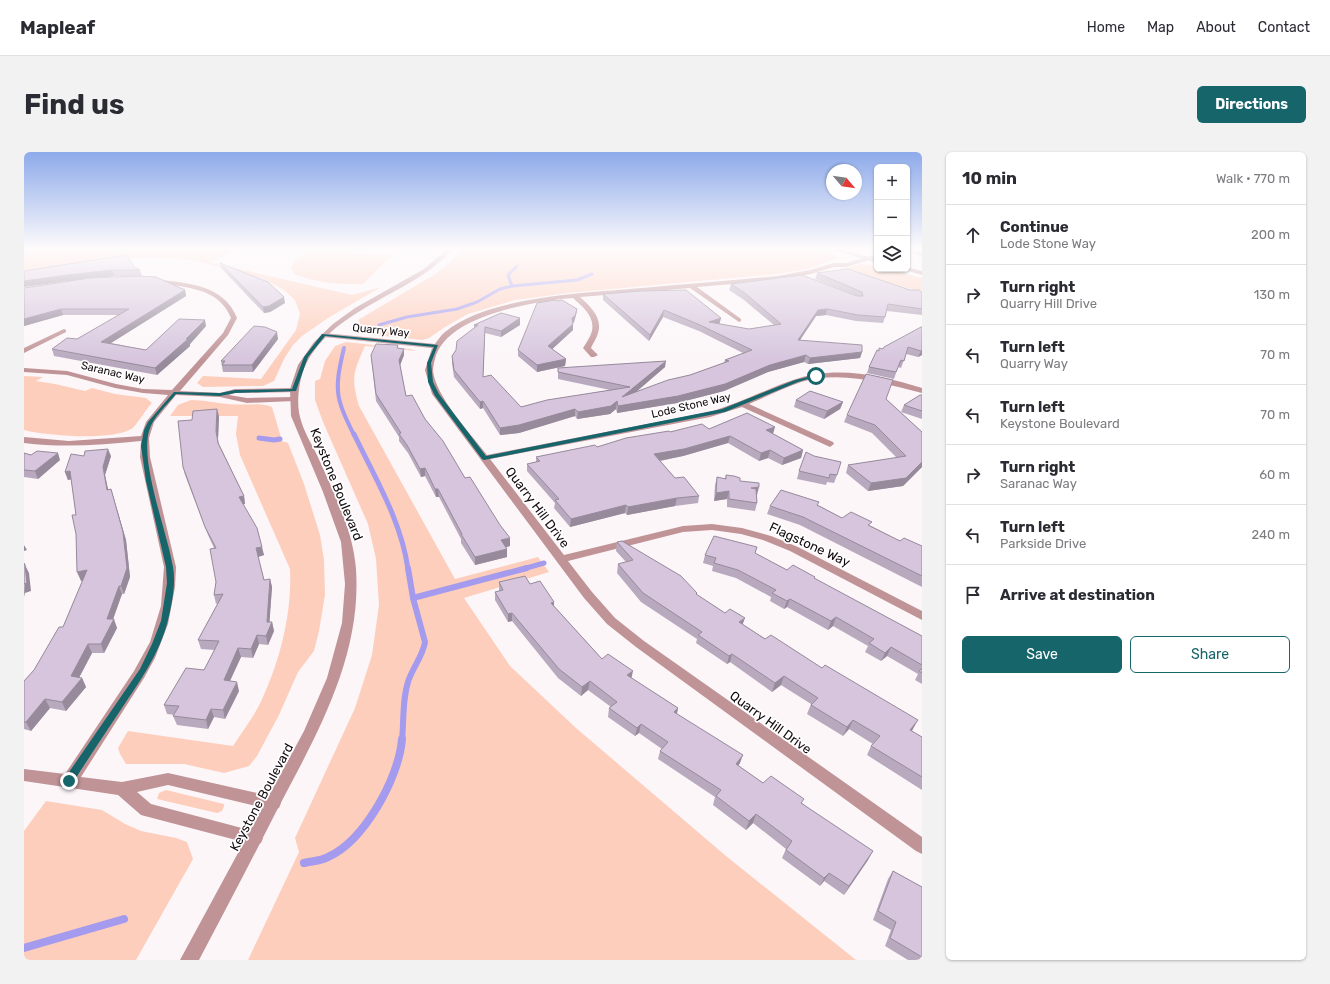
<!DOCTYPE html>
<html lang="en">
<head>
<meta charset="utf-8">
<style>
  :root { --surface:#fff; --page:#f2f2f3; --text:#2b2b33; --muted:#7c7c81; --line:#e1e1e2; --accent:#16656b }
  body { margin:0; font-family:Rubik,sans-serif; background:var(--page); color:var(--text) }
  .controls { position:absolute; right:12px; top:12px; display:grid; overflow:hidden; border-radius:6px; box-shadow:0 1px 3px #0004 }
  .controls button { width:36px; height:36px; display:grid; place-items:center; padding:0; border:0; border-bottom:1px solid var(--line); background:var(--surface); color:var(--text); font:20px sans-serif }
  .compass { position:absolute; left:802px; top:12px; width:36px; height:36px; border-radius:50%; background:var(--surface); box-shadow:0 1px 3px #0004; rotate:119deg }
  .stop { position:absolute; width:12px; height:12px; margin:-9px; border:3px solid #16656b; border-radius:50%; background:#fff }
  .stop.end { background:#16656b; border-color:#fff; box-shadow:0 1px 4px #0008 }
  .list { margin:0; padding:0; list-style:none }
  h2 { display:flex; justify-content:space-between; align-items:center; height:52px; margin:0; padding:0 16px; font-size:17px }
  h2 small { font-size:13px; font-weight:400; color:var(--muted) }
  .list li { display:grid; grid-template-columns:26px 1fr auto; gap:12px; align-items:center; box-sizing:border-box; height:60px; padding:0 16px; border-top:1px solid var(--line) }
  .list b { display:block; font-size:15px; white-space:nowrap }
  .list p { margin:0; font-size:13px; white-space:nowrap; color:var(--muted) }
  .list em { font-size:13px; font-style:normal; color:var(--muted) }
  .actions { display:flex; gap:8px; padding:12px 16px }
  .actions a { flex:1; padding:9px 0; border:1px solid var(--accent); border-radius:6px; text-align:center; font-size:14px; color:var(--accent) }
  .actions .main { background:var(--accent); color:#fff }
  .icon { flex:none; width:22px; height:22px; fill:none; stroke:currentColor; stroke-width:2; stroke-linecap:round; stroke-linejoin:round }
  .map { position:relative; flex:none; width:898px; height:808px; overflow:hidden; border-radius:6px }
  header { display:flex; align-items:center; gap:24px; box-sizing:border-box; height:56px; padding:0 20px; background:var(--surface); border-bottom:1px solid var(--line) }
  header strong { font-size:19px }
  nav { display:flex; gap:22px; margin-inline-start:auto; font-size:14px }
  .intro { display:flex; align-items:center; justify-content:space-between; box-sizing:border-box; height:96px; padding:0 24px }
  h1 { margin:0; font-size:28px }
  .button { padding:10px 18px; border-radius:6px; background:var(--accent); color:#fff; font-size:14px; font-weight:700 }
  main { display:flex; gap:24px; padding:0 24px }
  aside { flex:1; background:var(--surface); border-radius:6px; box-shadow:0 1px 3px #0004 }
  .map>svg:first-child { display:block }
</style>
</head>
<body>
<header>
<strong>Mapleaf</strong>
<nav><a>Home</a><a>Map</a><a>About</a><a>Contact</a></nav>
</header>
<div class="intro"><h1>Find us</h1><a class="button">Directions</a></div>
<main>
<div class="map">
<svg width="898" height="808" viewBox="0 0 898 808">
  <rect width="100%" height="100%" fill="#fcf6f9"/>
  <g fill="#fdcebc">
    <path d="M0,97H218L185,110L328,143L357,135L304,166L278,184L269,193L260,207L250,229L239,234L179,235L173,231L179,224L237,227L272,178L276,162L271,148L260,138L238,126L168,108L120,105L66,110L0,122Z"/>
    <path d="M439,97H790L813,103L815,106L783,117L752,122L544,141L491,148L444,162L421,175L405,186L399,188L332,181L327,178L336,170L334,168L413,121L430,107Z"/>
    <path d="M287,99L368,103L339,132C315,132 292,131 270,122L267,115L273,107Z"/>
    <path d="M837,112L853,114V117H862L898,126V140L816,117Z"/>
    <path d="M322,190L386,197L393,199L341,194C329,221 327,225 335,254L431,427L514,405L525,420L440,446L486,514L552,576L702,704L832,808H224L275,700L271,686L331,556L348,503L355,453L352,407L344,372L299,270L291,248V229L296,227L301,209L311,194Z"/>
    <path d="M0,224L19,225L12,229L31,232L61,239L68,236L91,242L122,246L128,251C123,256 113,272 109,276C90,289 27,284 4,279L0,278Z"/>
    <path d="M167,248C180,248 192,251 204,252C219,254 235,250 248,255L258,289L264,291L280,332L296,383L300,408L301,443L295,479L290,499L274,520L255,563L233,604L225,614L200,621L160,612H102L96,602L94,596L104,579L209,594C219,578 232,562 239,545C257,505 268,460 266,417L216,303L212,282L214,264H146L154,253Z"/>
    <path d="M142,638L200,652V654L198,659L193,661L133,647L135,641Z"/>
    <path d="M22,649L78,658L101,672L117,679L152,686L163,690L169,707L112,808H0V679Z"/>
  </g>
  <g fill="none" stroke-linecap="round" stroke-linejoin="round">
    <g stroke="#a49bee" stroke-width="3">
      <path d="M0,98L8,97"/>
      <path d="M488,134L484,123L493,114"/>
      <path d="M355,173L383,165L433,157L453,150L476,137L488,134L553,128L568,122"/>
    </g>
    <path stroke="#a49bee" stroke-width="4" d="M320,196C310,238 311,245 330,283"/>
    <g stroke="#a49bee" stroke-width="5">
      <path d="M330,282C351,326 377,368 384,417"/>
      <path d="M235,286L250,288L256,287"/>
      <path d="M499,417L520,411"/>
    </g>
    <g stroke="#a49bee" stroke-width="6">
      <path d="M389,446L503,416"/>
      <path d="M378,588C380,569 378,546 385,527C390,514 399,503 401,490L389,446L384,416"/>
    </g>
    <g stroke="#a49bee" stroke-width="8">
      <path d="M280,711C288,709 297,709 304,705C340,689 375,626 378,587"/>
      <path d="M0,796L100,767"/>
    </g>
    <g fill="#c09497" fill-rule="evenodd">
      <path d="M853,102V106L822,115H810L787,122L754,128L673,135L717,167V169L715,170L666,136L556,145C566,154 579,166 574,181C573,186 569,191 567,196L574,203L570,205H567L559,196C562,191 565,187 567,182C573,166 559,155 549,146C512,149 421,163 411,207C410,210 409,215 409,219C412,245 446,281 463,303L685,260C714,252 740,238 769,228C811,213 856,223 898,236V241C858,231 818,218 777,230C759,236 742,245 725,252L809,290L810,292L806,295L718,255L686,265L466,307L540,403L659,374L688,372L718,376L747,384L774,395L898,459V468L766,399L739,388L717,382L688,378L659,380L544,409L568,440L591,466L620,489L898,685V702L892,699L612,495L583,472L560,446L408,242L401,218L408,196L300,185L297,183L300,181L411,192C414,188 417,183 421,180C465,144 562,141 618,136C663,132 709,128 754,124L786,118L810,111H822Z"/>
      <path d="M130,127C162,131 200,132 213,166L204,183L156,239L196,241L211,237L270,236L274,238L273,240L211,241L205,243L223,246L270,245L274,247L270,249L223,251L196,245L152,243L130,270L125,286L126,305L152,415L151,435L144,472L131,506L120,526L57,625L98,630L144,621L255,646L257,651L255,656L249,658L144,633L113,640L127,652L237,681L239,686L237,691L231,693L117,663L94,643L0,629V617L41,622L110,519L126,490L137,454L140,415L116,305L117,289C77,293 39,296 0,291V285L45,289L117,284L122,270L144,243L119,241L91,236L43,223L0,220V216L43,219L92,232L119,237L148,238L199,181L207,166C194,133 157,136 128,130L127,129Z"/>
      <path d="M40,177L42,178V180L0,201V196Z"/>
    </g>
    <g fill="#c09497" fill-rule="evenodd">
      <path d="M423,97H429C387,144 313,153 282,212C275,227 272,249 276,265C279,278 287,291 293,303C309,339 329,377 332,417C338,506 292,584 252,660C227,709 201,759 175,808H156L280,579L303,526L318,471L321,432L317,390L299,340L267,264L266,237L274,213L290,190L309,172L331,156L400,117Z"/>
      <path d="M806,97H815L853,107V111Z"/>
      <path d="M883,115L898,119V123L881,118L880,117H883Z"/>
    </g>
  </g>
  <g fill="#b8a9be">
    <path d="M883,97H898V104L883,100Z"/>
    <path d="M196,111L261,151L246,160L240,161L197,116Z"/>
    <path d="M110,115L116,118L118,124H90L45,129L0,119Z"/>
    <path d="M793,121L886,138L898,141V163L863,159L859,171L832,169L802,163L792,164L776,188L838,200L836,206L784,212L780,210L744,220L700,239L653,251L593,261L592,257L586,262L553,267L551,264L495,281L476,283L459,256L456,257L430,225L428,211V204L450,176V173L496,166V173L477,185L461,181L459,225L497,255L586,238L534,227V216L641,215L612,240L666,223L700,211L701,208L719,201L675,179L639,165L625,189L579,148V142L697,166L695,172L725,177L750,173L720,148L705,138L707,132L834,144L791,127Z"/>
    <path d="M0,136L161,138L162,144L87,191L122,198L182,174L166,192V194L133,223L30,204L28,197L53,187L94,163H39L0,174Z"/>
    <path d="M533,149L553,157L552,163L550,170L549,171V178L528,197L542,207L541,214L513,220L494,204V198Z"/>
    <path d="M897,175L898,203L894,205L882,202L877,216L874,215L870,227L843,221L845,215L855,199L859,197Z"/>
    <path d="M254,187L229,220H199L197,209Z"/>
    <path d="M374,196L380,197V203L376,214L382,244L401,267L441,326L486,394L482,395L483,397V405L451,413L437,391V387L415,345H412L401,324L397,325L384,301L375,289V285L352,249L347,203Z"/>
    <path d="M898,243V267L877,260L880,253Z"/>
    <path d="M862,247L898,280V315L879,334L844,339L822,321L824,313L873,306L848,281L820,270L823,263Z"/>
    <path d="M772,248L819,250L816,257L800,267L770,255Z"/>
    <path d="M195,264L194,287L195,292L220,344L221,352H219L240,403L234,405L240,428L246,427L248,435L245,470H248L250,479L244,493L235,492L229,506L217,505L206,529L215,539L201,567L190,565L184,577L153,573L149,564L151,563L143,562L140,553L180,518L191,498L177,497L174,488L194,451L192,452L190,443L192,430L190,396L184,383L161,323L159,315L168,268Z"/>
    <path d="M685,277L749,282L779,298L777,306L758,313L744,306L735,309L704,291L659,304L636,309L651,326L675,344L674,351L651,354L603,363L601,361L546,375L530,356L531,351L503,319V312L512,310V305L573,295L646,280Z"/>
    <path d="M0,301L7,303L36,308L14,327L0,325Z"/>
    <path d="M60,304H87L81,323L84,338L87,337L102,388L106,425L100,442H98L89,467L93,476L80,501H68L55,526H58L62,535L42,559L26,556L7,579L0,577V529L10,518L39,475L59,428L57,429L52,363L47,327L44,328L41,320Z"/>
    <path d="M790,304L813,323L810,331L803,330L802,333L773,327L775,319Z"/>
    <path d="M702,323L716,329L733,343V351L731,359L703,355V347L690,349L691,333L693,325L701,327Z"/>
    <path d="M794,353L818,366L847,374L876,389L898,394V435L776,373L743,362L746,354Z"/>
    <path d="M593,390L673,441V443L719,473L889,577L888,579L898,585V638L843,603L847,594L849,592L825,577L819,584L783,562L787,552L757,533L748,540L706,510L703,512L672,491L673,487L617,450L593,421L594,412L602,410L592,399Z"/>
    <path d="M733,395L731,401L763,418L791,425V427L898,484V532L891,528L894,522L863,504L857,509L841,500L844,494L809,474L804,478L763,455L760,457L746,449L747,445L712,426L688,419L689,414L679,411L681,403Z"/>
    <path d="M475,430L506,432L530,454L578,507L654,556L653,562L716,611L714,614L739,631L778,651L844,708L820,743L800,729L796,734L758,706L762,697L729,671L722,678L689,653L691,645L634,607L636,599L638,597L615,581L611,584L584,565L585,556L587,555L564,538L557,544L534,526L488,469L484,470L471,448V440L475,439Z"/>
    <path d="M869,719L898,735V808H884L861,794L867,778L849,768L864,727Z"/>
  </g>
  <g fill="#968a9b">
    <path d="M88,118L90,124L45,129L0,135V129L43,123Z"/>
    <path d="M161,138L162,144L79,196L77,190Z"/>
    <path d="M260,145L261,151L246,160L240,161L239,155Z"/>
    <path d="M37,157L39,163L0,174V167Z"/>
    <path d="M553,157L552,163L550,170L547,172L548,166Z"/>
    <path d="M803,157L802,163L792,164L772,194L774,188L794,158Z"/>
    <path d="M640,158L639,165L625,189L626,183Z"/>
    <path d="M496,166V173L477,185V179Z"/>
    <path d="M697,166L695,173L685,170Z"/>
    <path d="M181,168L182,174L166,192V194L133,223L131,216L162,187Z"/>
    <path d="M549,172V178L524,201V194Z"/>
    <path d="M253,180L254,187L229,220L228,213Z"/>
    <path d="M380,197V203L375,215V208Z"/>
    <path d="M898,198V203L894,205L897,199Z"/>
    <path d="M838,200L836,206L784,212L786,206Z"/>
    <path d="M782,203L780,210L744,220L700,239L653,251L593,261L594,254Z"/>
    <path d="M542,207L541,214L513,220V213Z"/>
    <path d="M642,209L641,215L598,252V245Z"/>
    <path d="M459,249V256L456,257V250Z"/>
    <path d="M593,249L592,257L586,262L553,267L554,260Z"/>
    <path d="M819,250L816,257L800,267L803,259Z"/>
    <path d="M193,257L195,264L194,287L192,279Z"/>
    <path d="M551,257V264L495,281L476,283V276Z"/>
    <path d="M751,275L749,282L742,278Z"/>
    <path d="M706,284L704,291L659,304L629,310L630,302Z"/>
    <path d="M84,297L87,304L81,323L86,346L83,338L79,315Z"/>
    <path d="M746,298L744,306L735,309L737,301Z"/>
    <path d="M779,298L777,306L758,313L760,306Z"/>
    <path d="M34,301L36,308L14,327L11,319Z"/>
    <path d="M898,310V315L879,334L844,339L847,331Z"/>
    <path d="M401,316V324L397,325L396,317Z"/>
    <path d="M46,319L49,327L44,328L41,320Z"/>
    <path d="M735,335L733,343L727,336Z"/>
    <path d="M87,337L102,388L106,425L100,442L97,434Z"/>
    <path d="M411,337H414L415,345H412Z"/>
    <path d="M705,339L703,347L690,349L692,341Z"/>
    <path d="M220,344L221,352L217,353L215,345Z"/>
    <path d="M653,346L651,354L603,363L604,355Z"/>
    <path d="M602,353L601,361L546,375L547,367Z"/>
    <path d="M486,386V394L476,397L477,388Z"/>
    <path d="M0,393L3,398L0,399Z"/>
    <path d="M238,395L240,403L234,405L232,396Z"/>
    <path d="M483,397V405L451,413V405Z"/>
    <path d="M1,413L5,421L7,439L1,441L0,445Z"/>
    <path d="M63,418L66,427L57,429L53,420Z"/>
    <path d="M246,427L248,435L245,478L243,470Z"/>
    <path d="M95,434L98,442L88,470L90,467L93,476L80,501L77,492L83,467Z"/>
    <path d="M766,447L763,455L760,457L763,449Z"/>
    <path d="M530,450V458L527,451Z"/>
    <path d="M488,461V469L484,470V462Z"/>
    <path d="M812,465L809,474L804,478L807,469Z"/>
    <path d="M721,466L718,474L715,470Z"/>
    <path d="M248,470L250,479L244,493L242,484Z"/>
    <path d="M233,483L235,492L229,506L227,497Z"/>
    <path d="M64,492L68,501L51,533L47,524Z"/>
    <path d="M867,495L863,504L857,509L861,501Z"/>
    <path d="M214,496L217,505L202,537L200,528Z"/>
    <path d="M708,502L706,510L703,512L705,504Z"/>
    <path d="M609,519L607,528L603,523Z"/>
    <path d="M760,524L757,533L748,540L751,531Z"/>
    <path d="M58,526L62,535L42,559L38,550Z"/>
    <path d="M566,529L564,538L557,544L558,535Z"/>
    <path d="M213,530L215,539L201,567L199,558Z"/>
    <path d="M21,547L26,556L7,579L2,570Z"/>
    <path d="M654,556L652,565L650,560Z"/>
    <path d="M187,557L190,565L184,577L182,568Z"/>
    <path d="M829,568L825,577L819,584L823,575Z"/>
    <path d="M894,568L889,577L881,586L886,578Z"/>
    <path d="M617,572L615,581L611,584L613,576Z"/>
    <path d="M719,603L716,611L709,621L712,612Z"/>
    <path d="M732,662L729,671L722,678L725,669Z"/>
    <path d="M849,699L844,708L820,743L825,734Z"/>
    <path d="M805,721L800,729L796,734L800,726Z"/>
  </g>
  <g fill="#d6c5dd" stroke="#968a9b">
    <path d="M103,103L110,115L116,118H88L43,123L0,129V119Z"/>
    <path d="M196,111L244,130L260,145L245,154L239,155Z"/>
    <path d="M824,117L886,138H895L898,141V157L864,152L861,165L834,163L803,157L794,158L774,188L838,193V200L786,206L782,203L746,213L701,232L654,244L594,254L593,249L587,254L554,260L551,257L495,273L476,276L459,249L456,250L430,218L428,204L432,198L433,189L454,173H450L477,161L496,166L477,179L461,175L459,225L467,223L497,255L523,248L606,235L534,220V216L642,209L598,245L644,228L666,223L705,209L701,208L728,198L676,173L640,158L626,183L579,142L617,139L662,138L697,166L685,170L725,177L757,172L722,142L707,132L778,123L833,144H839L838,140L793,121Z"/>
    <path d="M114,124L132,125L161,138L77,190L122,198L155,167L181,168L162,187H164L131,216L28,197L43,186L53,187L105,157H37L0,167V136L66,126Z"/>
    <path d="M531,148L533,149L538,148L553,157L551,164L548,166L549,172L524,194L542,207L513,213L494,198L513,151Z"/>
    <path d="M230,174L241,175L253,180L228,213H198L201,209H197Z"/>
    <path d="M897,175H898V198L897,199L884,195L880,209L877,208L872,220L845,215L853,198L855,199V196L859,197L860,195Z"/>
    <path d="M352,192L374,193L373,196L380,197L375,208L382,244L388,243L401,267L419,289L441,326L446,325L476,373L486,386L477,388L483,397L451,405L437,382H438L414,337H411L401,316L396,317L383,293L375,282L377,281L352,242L347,203Z"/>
    <path d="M842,222L869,228L862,247L898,280V310L882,326L847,331L824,313L882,304L851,273L823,263Z"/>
    <path d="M786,239L819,250L803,259L772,248Z"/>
    <path d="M896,243H898V259L880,253Z"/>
    <path d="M193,257L192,279L194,291L220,344L215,345L233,376L238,395L232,396L240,428L246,427L243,470H248L242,484L233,483L227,497L214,496L200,528L213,530L199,558L187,557L182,568L149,564L155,554L140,553L162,516L180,518L195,489L174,488L199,442L190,443L192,430L186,397L192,396L181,375L159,315L154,269L168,268L169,259Z"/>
    <path d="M723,261L751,275L742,278L779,298L760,306L746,298L737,301L706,284L660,297L630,302L651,326L660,325L675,344L653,346L604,355L602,353L547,367L531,348L535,347L503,312L516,309L512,305L571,293L573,295L602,286L645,279L646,280L678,272L685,277Z"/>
    <path d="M84,297L79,315L83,338L87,337L99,380L103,416L97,434H95L83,467H90L77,492H64L47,524L58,526L38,550L21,547L2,570H0V529L10,518L35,475H39L63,418L53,420L52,382L48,363H52L46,319L41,320L47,302L60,304L61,299Z"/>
    <path d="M13,299L34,301L11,319L0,318V301L7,303Z"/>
    <path d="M782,300L790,304L817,310L813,323L806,322L805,326L775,319Z"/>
    <path d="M702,323L710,324L716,326V329L735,331V335L727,336L732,337L733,351L705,347V339L692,341L693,325L702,327Z"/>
    <path d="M757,338L795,350L793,353L818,366L827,360L848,370L844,373L876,389L880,386L898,394V424L779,365L746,354Z"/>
    <path d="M690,384L733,395L731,401L763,418L769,413L791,425L790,426L898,484V513L867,495L861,501L845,491L850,487L812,465L807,469L766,447L763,449L748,441L752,438L714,418L690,411L692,406L681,403Z"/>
    <path d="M598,389L657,424L673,441L672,442L701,461L706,457L721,466L715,470L741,487L747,483L798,516L801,513L894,568L886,578L898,585V625L847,594L856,584L829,568L823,575L787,553L794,546L760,524L751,531L708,502L705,504L674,483L678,480L619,441L594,412L609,408L593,390Z"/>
    <path d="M0,411L1,413L3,431L0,432Z"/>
    <path d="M501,424L506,432L516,429L530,450L527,451L578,507L584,502L609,519L603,523L654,556L650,560L719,603L712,612L739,631L747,624L780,647L777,651L849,699L825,734L805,721L800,726L762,698L768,689L732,662L725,669L692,644L697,638L636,599L644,590L617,572L613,576L585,556L593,550L566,529L558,535L535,517L488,461L484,462L471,440L479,438L475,430Z"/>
    <path d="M898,516V521L895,519Z"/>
    <path d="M869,719L898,735V805L866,786L872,770L854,759Z"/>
  </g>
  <linearGradient id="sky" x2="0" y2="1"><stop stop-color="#8daaea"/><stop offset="0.46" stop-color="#fefbfc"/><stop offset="1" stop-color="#fefbfc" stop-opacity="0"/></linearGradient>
  <rect width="898" height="210" fill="url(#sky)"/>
  <path fill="#16656b" d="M298,182L414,193L407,211L409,230L415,242L462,304L698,257L771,228L792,223L794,224L774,230L701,260L460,308L458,307L411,244L404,230L403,211L410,195L301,184L284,205L272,239L211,241L196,244L152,242C143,253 129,265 125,279C116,312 143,379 149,415C152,431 148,452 144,468C136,501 116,529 98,556C81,581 64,607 48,632H41L40,629L41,626L116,517L128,492L137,469L143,431L142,415L122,329L117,294L120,278L124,270L150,240L196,241L211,238L268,237L280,205Z"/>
  <g text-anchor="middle" stroke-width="3.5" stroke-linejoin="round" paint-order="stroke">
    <g font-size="11" fill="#140b10" stroke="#fff">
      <text transform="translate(357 178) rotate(6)" y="4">Quarry Way</text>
      <text transform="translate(89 220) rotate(13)" y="4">Saranac Way</text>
      <text transform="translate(667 253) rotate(-13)" y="4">Lode Stone Way</text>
    </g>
    <g font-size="13" fill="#140b10" stroke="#fff">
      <text transform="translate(313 332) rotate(68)" y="5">Keystone Boulevard</text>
      <text transform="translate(514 355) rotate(53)" y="5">Quarry Hill Drive</text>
      <text transform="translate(786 392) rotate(25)" y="5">Flagstone Way</text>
      <text transform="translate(747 570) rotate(36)" y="5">Quarry Hill Drive</text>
      <text transform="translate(237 645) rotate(-62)" y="5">Keystone Boulevard</text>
    </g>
  </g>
</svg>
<div class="controls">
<button>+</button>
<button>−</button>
<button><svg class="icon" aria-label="layers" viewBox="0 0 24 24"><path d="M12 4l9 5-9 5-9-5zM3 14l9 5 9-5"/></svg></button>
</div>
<svg class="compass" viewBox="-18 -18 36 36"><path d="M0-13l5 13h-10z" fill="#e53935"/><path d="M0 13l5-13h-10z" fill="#7c7c81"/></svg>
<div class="stop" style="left:792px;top:224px"></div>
<div class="stop end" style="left:45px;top:629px"></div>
</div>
<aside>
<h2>10 min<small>Walk · 770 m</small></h2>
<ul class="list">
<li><svg class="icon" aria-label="ahead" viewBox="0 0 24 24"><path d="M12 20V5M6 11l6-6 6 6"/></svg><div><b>Continue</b><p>Lode Stone Way</p></div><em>200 m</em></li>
<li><svg class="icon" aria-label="right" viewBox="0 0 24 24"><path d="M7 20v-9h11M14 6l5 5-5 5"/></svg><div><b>Turn right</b><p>Quarry Hill Drive</p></div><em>130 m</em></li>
<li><svg class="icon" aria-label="left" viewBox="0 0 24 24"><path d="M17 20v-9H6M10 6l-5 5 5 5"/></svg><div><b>Turn left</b><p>Quarry Way</p></div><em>70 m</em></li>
<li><svg class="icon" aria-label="left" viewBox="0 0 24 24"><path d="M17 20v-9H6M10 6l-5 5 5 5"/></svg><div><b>Turn left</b><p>Keystone Boulevard</p></div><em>70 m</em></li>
<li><svg class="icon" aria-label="right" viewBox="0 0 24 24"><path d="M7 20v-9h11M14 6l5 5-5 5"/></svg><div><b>Turn right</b><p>Saranac Way</p></div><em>60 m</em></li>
<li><svg class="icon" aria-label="left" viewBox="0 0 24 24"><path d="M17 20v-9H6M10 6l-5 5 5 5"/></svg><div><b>Turn left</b><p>Parkside Drive</p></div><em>240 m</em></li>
<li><svg class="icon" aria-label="arrive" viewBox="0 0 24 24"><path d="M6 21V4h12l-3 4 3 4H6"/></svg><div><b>Arrive at destination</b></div></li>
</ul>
<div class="actions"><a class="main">Save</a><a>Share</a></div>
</aside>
</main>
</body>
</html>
